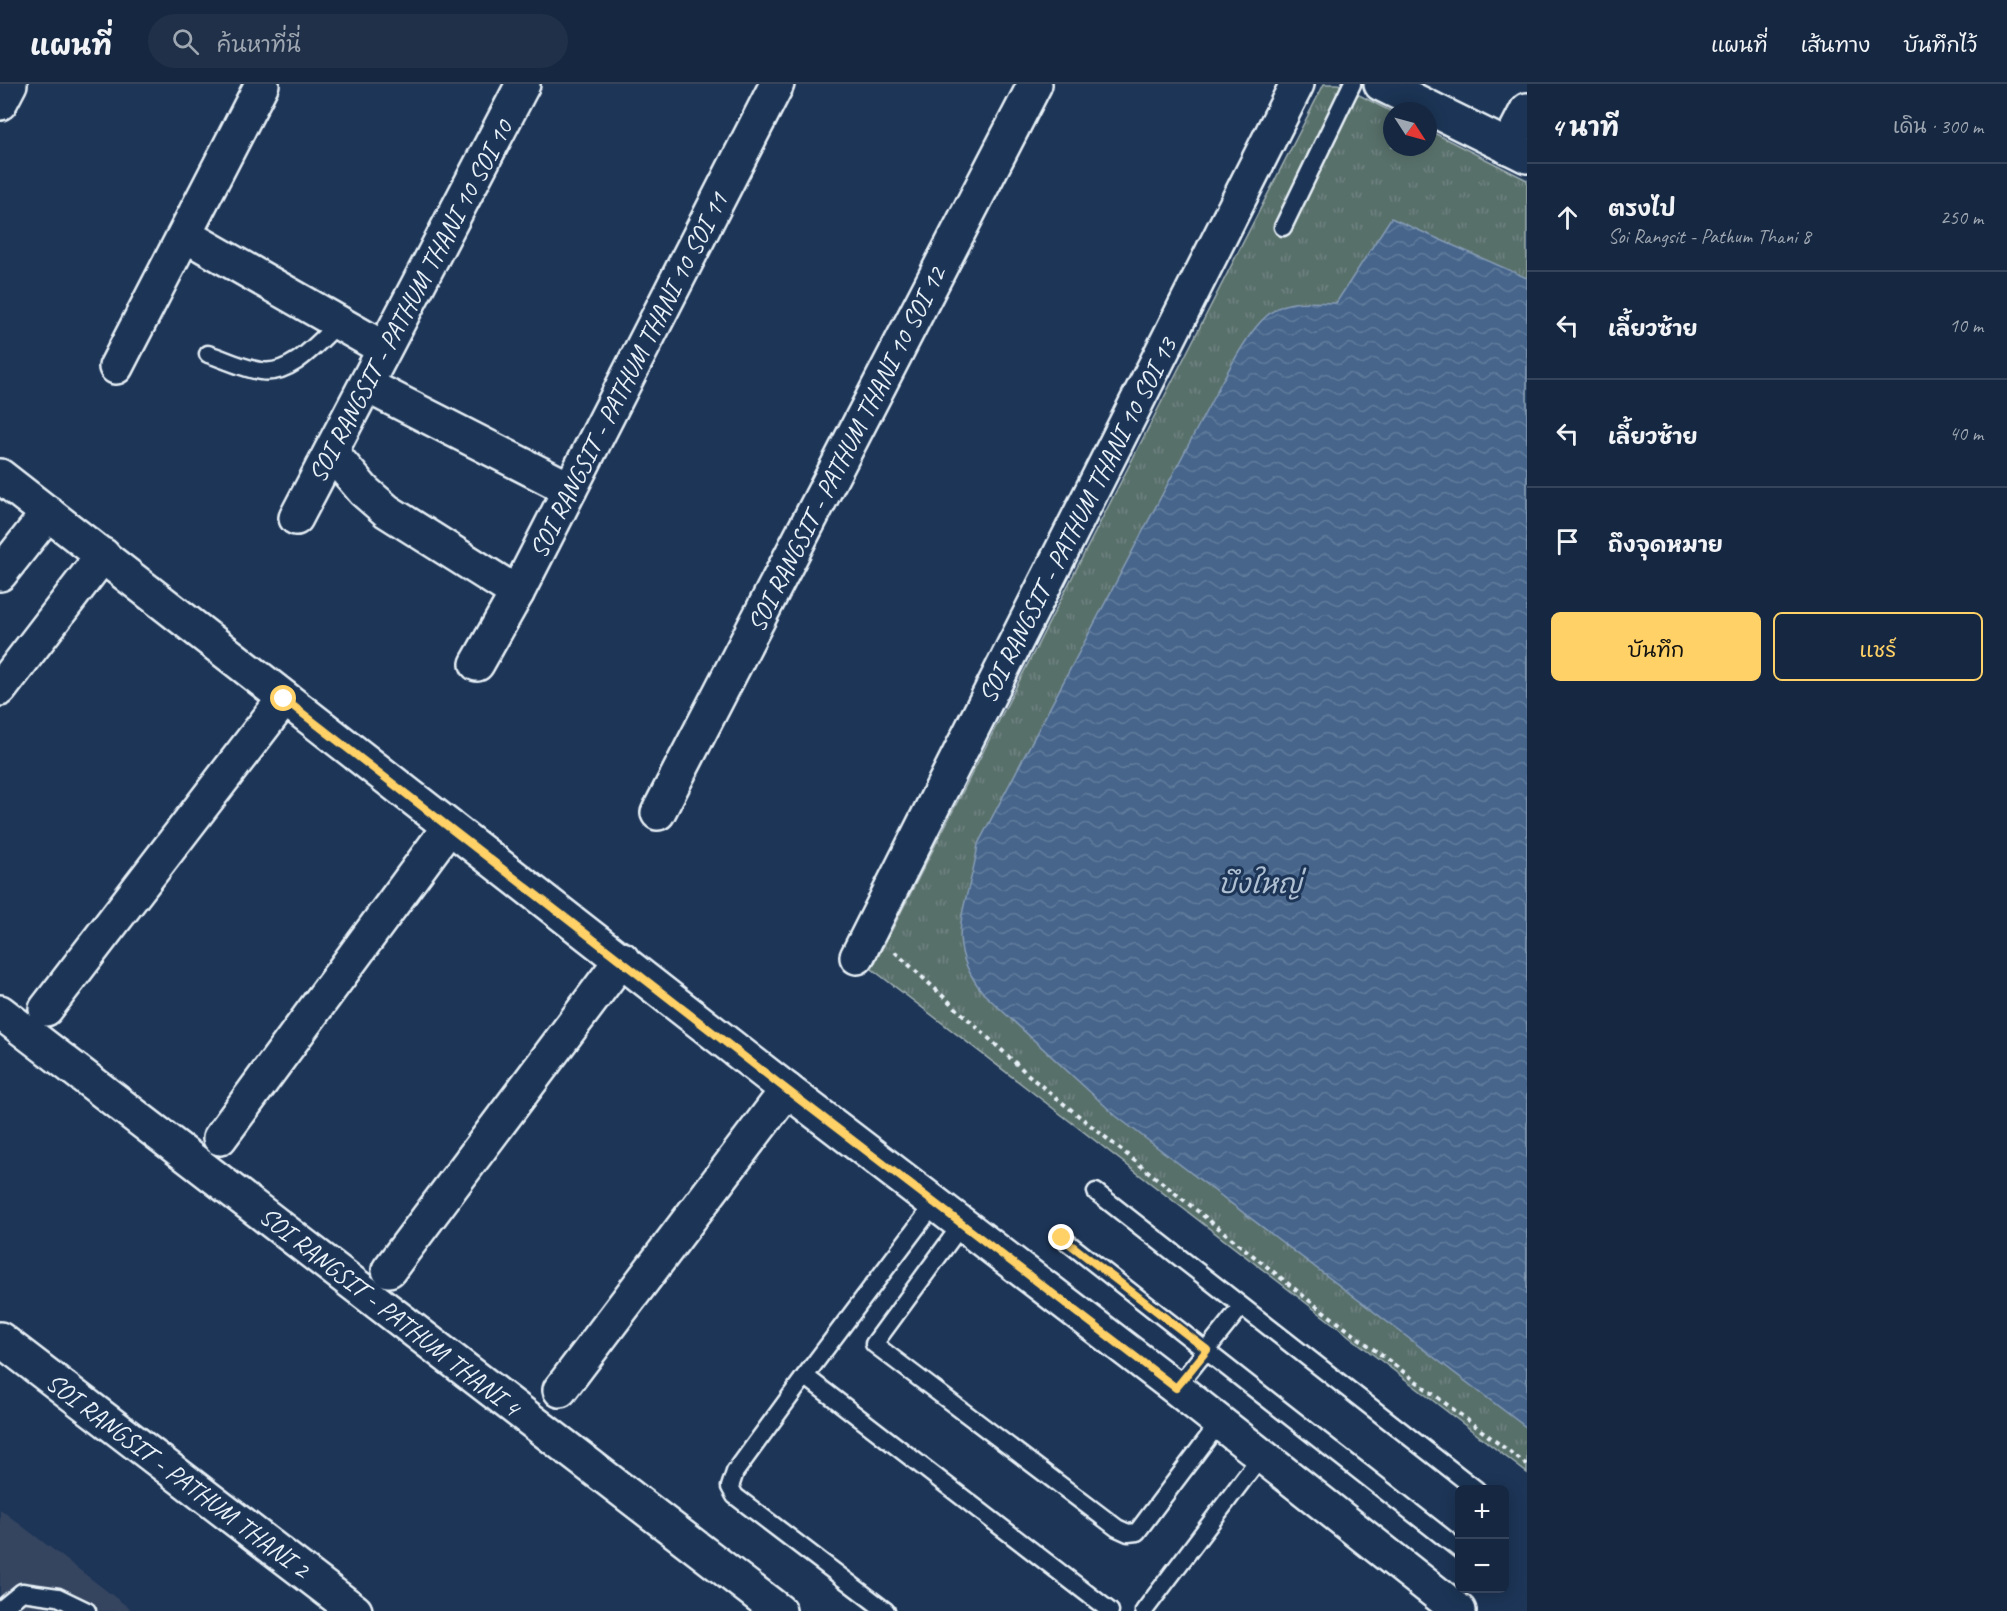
<!DOCTYPE html>
<html lang="th">
<head>
<meta charset="utf-8">
<style>
  :root { --surface:#162841; --page:#1f3048; --text:#f1f3f6; --muted:#9ea6b1; --line:#35445a; --accent:#ffd166 }
  body { margin:0; font-family:Caveat,"Playpen Sans Thai",sans-serif; background:var(--page); color:var(--text) }
  .controls { position:absolute; right:18px; bottom:18px; display:grid; overflow:hidden; border-radius:9px; box-shadow:0 3px 15px #0003 }
  .controls button { width:54px; height:54px; display:grid; place-items:center; padding:0; border:0; border-bottom:2px solid var(--line); background:var(--surface); color:var(--text); font:30px sans-serif }
  .compass { position:absolute; left:1383px; top:18px; width:54px; height:54px; border-radius:50%; background:var(--surface); box-shadow:0 3px 15px #0003; rotate:126deg }
  .stop { position:absolute; width:18px; height:18px; margin:-14px; border:4px solid #ffd166; border-radius:50%; background:#fff }
  .stop.end { background:#ffd166; border-color:#fff; box-shadow:0 2px 6px #0008 }
  .list { margin:0; padding:0; list-style:none }
  h2 { display:flex; justify-content:space-between; align-items:center; height:78px; margin:0; padding:0 24px; font-size:26px }
  h2 small { font-size:20px; font-weight:400; color:var(--muted) }
  .list li { display:grid; grid-template-columns:39px 1fr auto; gap:18px; align-items:center; box-sizing:border-box; height:108px; padding:0 24px; border-top:2px solid var(--line) }
  .list b { display:block; font-size:22px; white-space:nowrap }
  .list p { margin:0; font-size:20px; white-space:nowrap; color:var(--muted) }
  .list em { font-size:20px; font-style:normal; color:var(--muted) }
  .actions { display:flex; gap:12px; padding:18px 24px }
  .actions a { flex:1; padding:14px 0; border:2px solid var(--accent); border-radius:9px; text-align:center; font-size:21px; color:var(--accent) }
  .actions .main { background:var(--accent); color:#111 }
  .icon { flex:none; width:33px; height:33px; fill:none; stroke:currentColor; stroke-width:2; stroke-linecap:round; stroke-linejoin:round }
  .map { position:relative; flex:none; width:1527px; height:1527px; overflow:hidden }
  header { display:flex; align-items:center; gap:36px; box-sizing:border-box; height:84px; padding:0 30px; background:var(--surface); border-bottom:2px solid var(--line) }
  header strong { font-size:28px }
  nav { display:flex; gap:33px; margin-inline-start:auto; font-size:21px }
  .search { width:420px; height:54px; background:var(--page); display:flex; align-items:center; gap:15px; box-sizing:border-box; padding:0 21px; border-radius:33px; color:var(--muted); font-size:22px }
  main { display:flex }
  aside { flex:1; background:var(--surface) }
  .map>svg:first-child { display:block }
</style>
</head>
<body>
<header>
<strong>แผนที่</strong>
<div class="search"><svg class="icon" aria-label="search" viewBox="0 0 24 24"><circle cx="10" cy="10" r="6"/><path d="M15 15l6 6"/></svg>ค้นหาที่นี่</div>
<nav><a>แผนที่</a><a>เส้นทาง</a><a>บันทึกไว้</a></nav>
</header>
<main>
<div class="map">
<svg width="1527" height="1527" viewBox="0 0 1527 1527">
  <defs>
    <pattern id="grass-tufts" width="24" height="20" patternUnits="userSpaceOnUse" patternTransform="scale(1.5)"><rect width="24" height="20" fill="#586f6b"/><path d="M3 7l-1-3M5 7V3M7 7l1-3M15 17l-1-3M17 17v-4M19 17l1-3" fill="none" stroke="#708481"/></pattern>
    <pattern id="water-waves" width="16" height="10" patternUnits="userSpaceOnUse" patternTransform="scale(1.5)"><rect width="16" height="10" fill="#46658b"/><path d="M0 5q4-4 8 0t8 0" fill="none" stroke="#617c9c"/></pattern>
  </defs>
  <rect width="100%" height="100%" fill="#1d3557"/>
  <filter id="ink" filterUnits="userSpaceOnUse"><feTurbulence type="fractalNoise" baseFrequency=".0167" numOctaves="2"/><feDisplacementMap in="SourceGraphic" scale="12" xChannelSelector="R" yChannelSelector="G"/><feConvolveMatrix kernelMatrix="1 2 1 2 8 2 1 2 1" color-interpolation-filters="sRGB"/></filter>
  <g filter="url(#ink)">
    <path fill="#344460" d="M0,1425L34,1451L133,1527H0Z"/>
    <path fill="url(#grass-tufts)" stroke="#a0b0b2" stroke-width="1.5" d="M1324,0H1338L1392,28V63H1428V46L1527,96V1389L872,885Z"/>
    <path fill="url(#water-waves)" stroke="#879db7" stroke-width="1.5" d="M1391,134L1527,194V1344L1116,1032L984,910C939,855 970,820 978,760L1222,297C1238,271 1259,223 1293,219C1307,217 1322,219 1336,219Z"/>
    <g fill="none" stroke-linecap="round" stroke-linejoin="round">
      <g stroke="#e8f1f8" stroke-width="21">
        <g id="lane">
          <path d="M1283,143L1352,0"/>
          <path d="M208,270C225,275 244,285 261,287C291,292 318,258 338,240"/>
          <path d="M1096,1108L1477,1406"/>
          <path d="M935,1119L805,1292L1110,1527"/>
          <path d="M962,1140L874,1260L1117,1444L1128,1449L1137,1448L1219,1339"/>
          <path d="M1062,1154L1460,1466"/>
          <path d="M805,1292L735,1388L730,1403L735,1412L886,1527"/>
          <path d="M1176,1304L1241,1223"/>
          <path d="M0,1526L22,1508L58,1513L87,1527"/>
          <path d="M1144,1527L1261,1372"/>
        </g>
      </g>
      <g stroke="#e8f1f8" stroke-width="38">
        <g id="street">
          <path d="M1381,0L1527,72"/>
          <path d="M0,19L10,0"/>
          <path d="M1508,63L1527,26"/>
          <path d="M185,151L383,264"/>
          <path d="M116,283L262,0"/>
          <path d="M366,301L570,405"/>
          <path d="M331,368L364,407L387,427L517,509"/>
          <path d="M0,392L787,1006L1176,1304L1459,1527"/>
          <path d="M296,434L523,0"/>
          <path d="M0,490L48,429"/>
          <path d="M477,580L517,509L777,0"/>
          <path d="M0,605L103,471"/>
          <path d="M658,729L1035,0"/>
          <path d="M857,873L1297,0"/>
          <path d="M46,925L284,615"/>
          <path d="M0,928L779,1527"/>
          <path d="M220,1054L449,743"/>
          <path d="M389,1186L622,875"/>
          <path d="M0,1255L355,1527"/>
          <path d="M560,1306L787,1006"/>
        </g>
      </g>
      <path stroke="#e8f1f8" stroke-width="4" stroke-dasharray="4.5 4.5" stroke-linecap="butt" d="M895,868L1034,996L1311,1218L1527,1381"/>
      <use href="#lane" stroke="#1d3557" stroke-width="16"/>
      <use href="#street" stroke="#1d3557" stroke-width="33"/>
    </g>
  </g>
  <g fill="none" stroke-linecap="round" stroke-linejoin="round" filter="url(#ink)">
    <path stroke="#ffd166" stroke-width="8" d="M284,615L787,1006L1176,1304L1207,1266L1062,1154"/>
  </g>
  <g text-anchor="middle" stroke-width="6" stroke-linejoin="round" paint-order="stroke">
    <g font-size="26" fill="#e8f1f8" stroke="#1d3557">
      <text transform="translate(410 217) rotate(-62)" y="9">SOI RANGSIT - PATHUM THANI 10 SOI 10</text>
      <text transform="translate(628 291) rotate(-63)" y="9">SOI RANGSIT - PATHUM THANI 10 SOI 11</text>
      <text transform="translate(846 365) rotate(-63)" y="9">SOI RANGSIT - PATHUM THANI 10 SOI 12</text>
      <text transform="translate(1077 436) rotate(-63)" y="9">SOI RANGSIT - PATHUM THANI 10 SOI 13</text>
      <text transform="translate(390 1227) rotate(38)" y="9">SOI RANGSIT - PATHUM THANI 4</text>
      <text transform="translate(178 1391) rotate(37)" y="9">SOI RANGSIT - PATHUM THANI 2</text>
    </g>
    <g font-size="27" font-style="italic" fill="#afc0d2" stroke="#1d3557">
      <text x="1260" y="809">บึงใหญ่</text>
    </g>
  </g>
</svg>
<div class="controls">
<button>+</button>
<button>−</button>
</div>
<svg class="compass" viewBox="-18 -18 36 36"><path d="M0-13l5 13h-10z" fill="#e53935"/><path d="M0 13l5-13h-10z" fill="#9ea6b1"/></svg>
<div class="stop" style="left:284px;top:615px"></div>
<div class="stop end" style="left:1062px;top:1154px"></div>
</div>
<aside>
<h2>4 นาที<small>เดิน · 300 m</small></h2>
<ul class="list">
<li><svg class="icon" aria-label="ahead" viewBox="0 0 24 24"><path d="M12 20V5M6 11l6-6 6 6"/></svg><div><b>ตรงไป</b><p>Soi Rangsit - Pathum Thani 8</p></div><em>250 m</em></li>
<li><svg class="icon" aria-label="left" viewBox="0 0 24 24"><path d="M17 20v-9H6M10 6l-5 5 5 5"/></svg><div><b>เลี้ยวซ้าย</b></div><em>10 m</em></li>
<li><svg class="icon" aria-label="left" viewBox="0 0 24 24"><path d="M17 20v-9H6M10 6l-5 5 5 5"/></svg><div><b>เลี้ยวซ้าย</b></div><em>40 m</em></li>
<li><svg class="icon" aria-label="arrive" viewBox="0 0 24 24"><path d="M6 21V4h12l-3 4 3 4H6"/></svg><div><b>ถึงจุดหมาย</b></div></li>
</ul>
<div class="actions"><a class="main">บันทึก</a><a>แชร์</a></div>
</aside>
</main>
</body>
</html>
